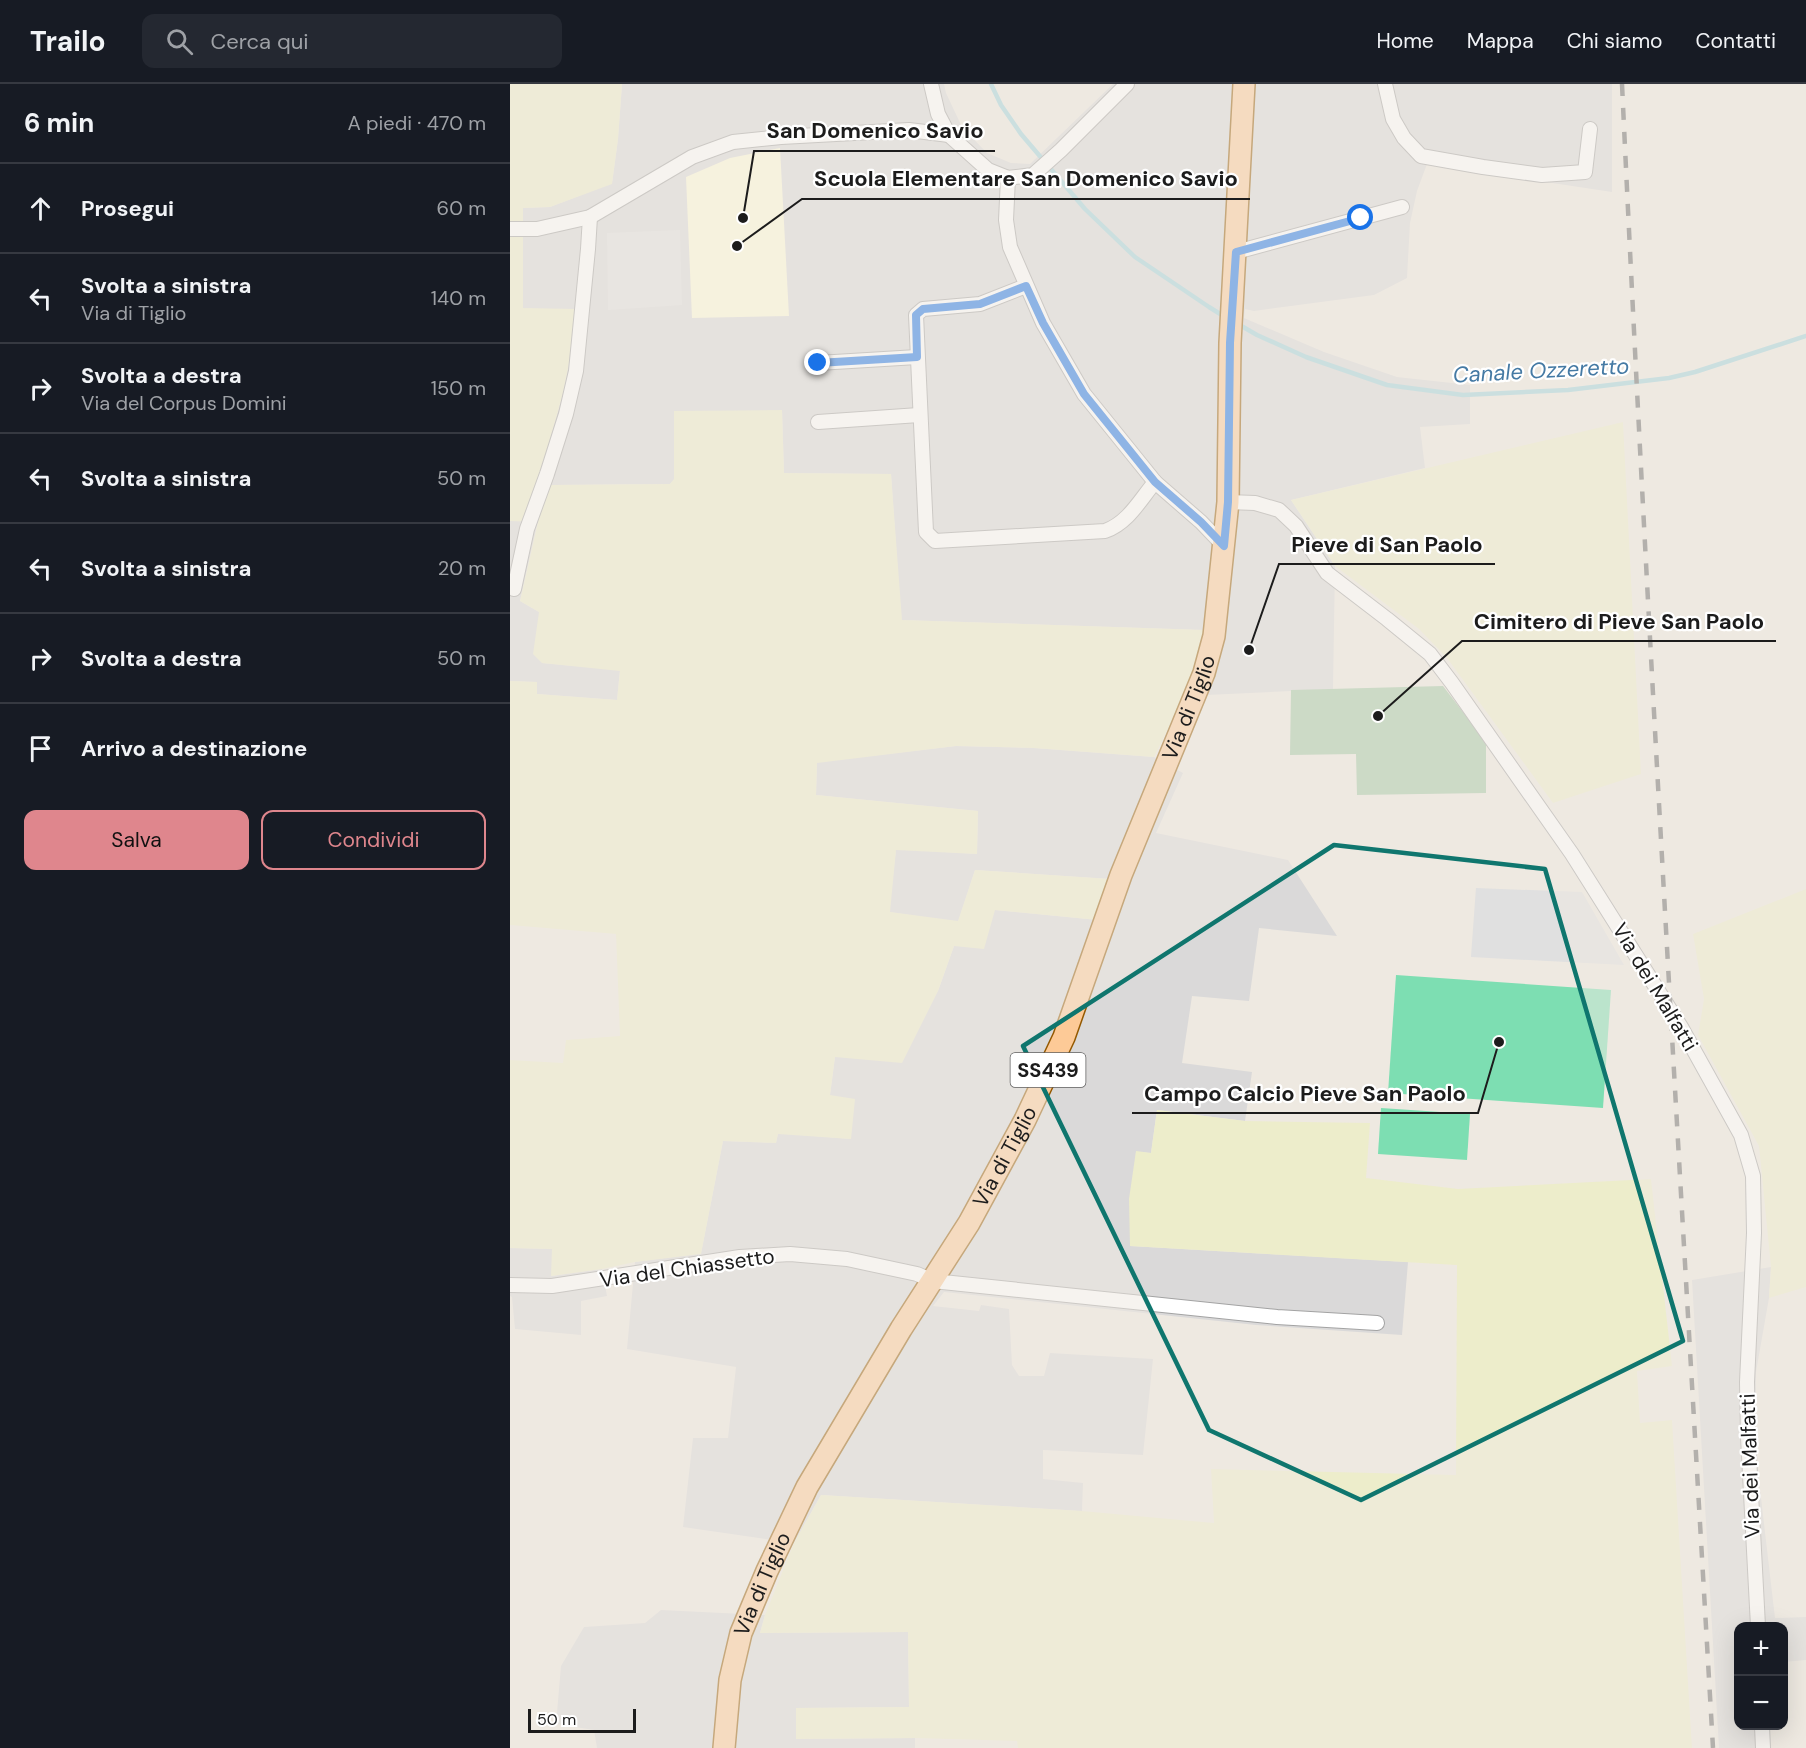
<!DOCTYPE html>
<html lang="it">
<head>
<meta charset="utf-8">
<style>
  :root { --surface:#171b24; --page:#242831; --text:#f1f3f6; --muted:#9ea1a6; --line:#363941; --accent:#df868d }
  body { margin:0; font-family:"DM Sans",sans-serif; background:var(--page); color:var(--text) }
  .controls { position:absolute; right:18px; bottom:18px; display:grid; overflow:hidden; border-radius:12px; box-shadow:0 6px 24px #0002 }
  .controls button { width:54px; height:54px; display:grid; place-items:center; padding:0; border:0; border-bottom:2px solid var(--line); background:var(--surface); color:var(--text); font:30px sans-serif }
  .scale { position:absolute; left:18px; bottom:15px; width:108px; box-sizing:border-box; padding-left:6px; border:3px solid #1c1c1c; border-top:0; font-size:16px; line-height:21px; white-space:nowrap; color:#1c1c1c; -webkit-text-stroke:4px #fff; paint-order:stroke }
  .stop { position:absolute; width:18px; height:18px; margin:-14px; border:4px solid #1a73e8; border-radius:50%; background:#fff }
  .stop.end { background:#1a73e8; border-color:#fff; box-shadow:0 2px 6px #0008 }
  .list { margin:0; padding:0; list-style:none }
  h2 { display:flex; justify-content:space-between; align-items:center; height:78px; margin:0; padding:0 24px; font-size:26px }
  h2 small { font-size:20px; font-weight:400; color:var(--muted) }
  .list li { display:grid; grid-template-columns:39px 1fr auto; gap:18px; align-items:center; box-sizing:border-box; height:90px; padding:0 24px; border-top:2px solid var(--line) }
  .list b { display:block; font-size:22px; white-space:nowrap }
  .list p { margin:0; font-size:20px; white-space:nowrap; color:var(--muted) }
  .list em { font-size:20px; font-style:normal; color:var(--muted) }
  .actions { display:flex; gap:12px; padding:18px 24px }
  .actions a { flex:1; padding:14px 0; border:2px solid var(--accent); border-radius:12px; text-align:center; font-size:21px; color:var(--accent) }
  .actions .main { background:var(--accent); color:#111 }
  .icon { flex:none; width:33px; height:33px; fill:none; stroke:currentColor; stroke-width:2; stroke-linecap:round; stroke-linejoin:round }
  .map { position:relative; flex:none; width:1296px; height:1664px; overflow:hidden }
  header { display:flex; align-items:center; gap:36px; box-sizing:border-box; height:84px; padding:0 30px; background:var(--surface); border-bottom:2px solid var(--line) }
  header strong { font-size:28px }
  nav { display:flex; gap:33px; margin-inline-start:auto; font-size:21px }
  .search { width:420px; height:54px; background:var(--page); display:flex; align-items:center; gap:15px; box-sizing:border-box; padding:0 21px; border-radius:12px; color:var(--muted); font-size:22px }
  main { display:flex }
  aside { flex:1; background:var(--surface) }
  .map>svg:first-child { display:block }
</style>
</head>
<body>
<header>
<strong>Trailo</strong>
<div class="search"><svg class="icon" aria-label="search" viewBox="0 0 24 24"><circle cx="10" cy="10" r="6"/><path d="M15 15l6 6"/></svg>Cerca qui</div>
<nav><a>Home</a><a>Mappa</a><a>Chi siamo</a><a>Contatti</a></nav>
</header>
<main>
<aside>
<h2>6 min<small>A piedi · 470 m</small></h2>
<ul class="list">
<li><svg class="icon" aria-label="ahead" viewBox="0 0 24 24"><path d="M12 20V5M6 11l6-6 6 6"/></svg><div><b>Prosegui</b></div><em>60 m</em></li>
<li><svg class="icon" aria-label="left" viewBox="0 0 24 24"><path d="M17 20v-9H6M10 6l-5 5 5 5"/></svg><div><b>Svolta a sinistra</b><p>Via di Tiglio</p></div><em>140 m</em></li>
<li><svg class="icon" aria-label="right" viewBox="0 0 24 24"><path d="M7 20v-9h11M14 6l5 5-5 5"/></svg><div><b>Svolta a destra</b><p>Via del Corpus Domini</p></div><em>150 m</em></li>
<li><svg class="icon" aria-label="left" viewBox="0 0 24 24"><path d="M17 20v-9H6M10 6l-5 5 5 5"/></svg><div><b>Svolta a sinistra</b></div><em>50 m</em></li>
<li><svg class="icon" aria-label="left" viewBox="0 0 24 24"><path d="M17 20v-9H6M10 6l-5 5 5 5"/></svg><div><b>Svolta a sinistra</b></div><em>20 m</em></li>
<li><svg class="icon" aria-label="right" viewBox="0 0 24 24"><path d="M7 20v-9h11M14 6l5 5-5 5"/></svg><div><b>Svolta a destra</b></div><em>50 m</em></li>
<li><svg class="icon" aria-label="arrive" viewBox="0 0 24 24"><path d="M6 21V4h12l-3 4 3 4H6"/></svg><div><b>Arrivo a destinazione</b></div></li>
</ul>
<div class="actions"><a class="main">Salva</a><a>Condividi</a></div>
</aside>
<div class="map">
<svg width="1296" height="1664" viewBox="0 0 1296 1664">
  <rect width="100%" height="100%" fill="#eee9e1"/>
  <g fill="#dad9d9">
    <path d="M112,0H434L436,9L452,43L477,69L501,79L520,80L603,0H1102V108L917,80L907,107L900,139L897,194L864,211L744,227L735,225L734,234L814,268L887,293L960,301V340L910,343L915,384L781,416L825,482L823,605L697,611L678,604L693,546L391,536L381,390L274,389L272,327L165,328L164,396L160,400L41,401L27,399L53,309L59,279L65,226L13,225V124L40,123L102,99L108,55Z"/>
    <path d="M0,434L28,437L10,517L29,528L32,579L110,586L107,616L27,610V598L0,597Z"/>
    <path d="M446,662L524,664L644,673L673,689L646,749L778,776L827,852L749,844L739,917L682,912L672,979L742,988L735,1037L647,1026L641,1069L626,1068L621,1162L898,1178L892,1251L746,1241L434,1208L423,1222L469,1227L471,1221L499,1225L502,1281L509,1292H534L540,1269L643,1275L633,1371L533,1366V1395L573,1399L572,1427L311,1411L284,1459L173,1443L183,1354H218L226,1283L117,1265L125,1178L191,1169L213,1057L266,1059L268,1049L341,1055L320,1011L325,973L428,907L444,862L485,826L588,836L600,795L465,786L448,838L379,828L386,765L467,770L468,727L306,711L307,678Z"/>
    <path d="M0,1164L42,1165V1192L92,1185L97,1212L71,1217V1251L5,1245L2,1213L0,1212Z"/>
    <path d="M1261,1183L1259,1214L1246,1288L1245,1362L1265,1534L1296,1533V1576L1274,1578V1542H1228V1642H1259V1664H1209L1182,1196Z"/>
    <path d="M151,1526L255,1531L250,1549L398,1548L399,1623L286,1624V1655L405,1654V1664H87L84,1646L46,1640L51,1582L74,1543L135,1539Z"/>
  </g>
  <path fill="#fffcd9" d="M270,64L279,232L182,234L176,93L220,74Z"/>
  <g fill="#ededcb">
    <path d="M0,0H112L108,55L102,100L40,123L13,124V224L65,225L59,279L53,309L28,399L41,401L160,400L164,395V327L272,326L274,389L381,390L392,536L694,546L678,604L644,673L524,664L446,662L307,679L306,711L468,727L467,770L386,766L380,828L448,837L465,786L600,795L588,836L485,826L474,865L444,862L428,907L392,979L325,973L320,1011L345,1015L341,1055L268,1050L266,1059L213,1057L191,1170L125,1178L92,1185L41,1192L42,1165L0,1164V976L53,979L56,956L110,952L106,850L0,841V597L27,598V610L107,616L110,587L32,579L23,570L29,528L10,517L28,438L0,437Z"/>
    <path d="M1113,338L1131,690L1043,719L937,574L909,545L825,482L781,416Z"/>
    <path d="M1296,805V1203L1259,1214L1261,1183L1249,1062L1188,951L1194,915L1183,850Z"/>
    <path d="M647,1026L735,1037L860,1039L856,1094L948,1105L1141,1095L1162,1282L1127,1287L1130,1339L1162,1336L1182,1664H508L507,1657L405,1654L286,1655V1624L399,1623L398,1548L250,1549L255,1531L284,1459L311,1411L572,1427L704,1439L701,1385L946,1391L947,1181L620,1162L619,1115L626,1067L641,1069Z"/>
  </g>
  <path fill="#a2c7a5" d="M933,602L976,658V709L847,711L846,670L780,671L781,606Z"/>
  <g fill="#7ddeb2">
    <path d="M886,891L1101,906L1093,1024L878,1009Z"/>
    <path d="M871,1024L960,1030L957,1076L868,1070Z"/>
  </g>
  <g fill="#e0e0e0">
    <path d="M170,146L172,221L98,226L97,149Z"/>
    <path d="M966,804L1072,808L1114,881L961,873Z"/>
  </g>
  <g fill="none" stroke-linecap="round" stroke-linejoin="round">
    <g stroke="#a0d3dc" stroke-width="4.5">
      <path d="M481,0L491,21L511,50L575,125L625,173L699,223L715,233"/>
      <path d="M728,240L747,251L796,273L877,301L953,311L1058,306L1159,294L1185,288L1296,252"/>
    </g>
    <g stroke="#a3a3a3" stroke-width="16">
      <g id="street">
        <path d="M421,0L428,30L439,51L478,86L498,94L523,91L551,66L617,0"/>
        <path d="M875,0L883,35L894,54L911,72L973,83L1032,91L1075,88L1080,45"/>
        <path d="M498,94L496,136L500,163L533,239L574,310L645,398L691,438L714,462"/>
        <path d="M0,145H27L80,133L182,73L223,58L271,53L399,46L439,51"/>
        <path d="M726,168L892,123"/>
        <path d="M516,202L470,220L413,225L406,231L416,448L425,457L595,447C618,439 630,416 645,398"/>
        <path d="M308,279L407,273"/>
        <path d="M308,338L409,331"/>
        <path d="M718,418L745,419L769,426L786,442L817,489L877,535L920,570L942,599L1062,770L1171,943L1231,1051L1243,1092L1244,1149L1237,1298L1238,1353L1248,1542"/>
        <path d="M4,505L17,445L37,390L56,330L66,287L78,165L80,133"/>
        <path d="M0,1201L42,1202L230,1173L280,1170L337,1175L407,1190L423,1197L767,1233L867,1239"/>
        <path d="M1252,1642L1253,1664"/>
      </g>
    </g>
    <g stroke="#945900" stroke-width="24">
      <g id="primary">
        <path id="s1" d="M214,1664L220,1596L231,1549L257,1487L297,1403L391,1245L459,1139L515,1036L554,953L611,791L694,589L704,552L718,418L720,259L734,0"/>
      </g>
    </g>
    <use href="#street" stroke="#fff" stroke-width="14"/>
    <use href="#primary" stroke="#fdca97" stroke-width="21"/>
    <path stroke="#6a6a6a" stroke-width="4.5" stroke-dasharray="12 12" stroke-linecap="butt" d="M1112,0C1138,555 1171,1109 1203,1664"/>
  </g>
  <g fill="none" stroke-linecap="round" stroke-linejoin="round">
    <path stroke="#1a73e8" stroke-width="8" d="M308,279L407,273L406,231L413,225L470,220L516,202L533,239L574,310L645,398L691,438L714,462L718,418L720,259L726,168L851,134"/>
  </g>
  <path d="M0 0H1296V1664H0ZM824,761L1035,785L1173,1257L851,1416L699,1346L513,962Z" fill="#eee9e1" fill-opacity=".55" fill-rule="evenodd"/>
  <path fill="none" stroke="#0f766e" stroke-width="4.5" stroke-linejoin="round" d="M824,761L1035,785L1173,1257L851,1416L699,1346L513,962Z"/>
  <g text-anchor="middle" stroke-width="4.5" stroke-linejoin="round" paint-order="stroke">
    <rect fill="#fff" stroke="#606060" stroke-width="1.5" x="500.5" y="969" width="75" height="34" rx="4.5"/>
    <g font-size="20" font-weight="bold" fill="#1c1c1c">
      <text x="538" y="993">SS439</text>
    </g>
    <g font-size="21" fill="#1c1c1c" stroke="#fff">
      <text dy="7" stroke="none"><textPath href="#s1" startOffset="1148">Via di Tiglio</textPath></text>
      <text transform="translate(1145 903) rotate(59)" y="7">Via dei Malfatti</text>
      <text dy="7" stroke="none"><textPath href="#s1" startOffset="662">Via di Tiglio</textPath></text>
      <text transform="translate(177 1184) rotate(-8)" y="7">Via del Chiassetto</text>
      <text transform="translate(1240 1382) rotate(-92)" y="7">Via dei Malfatti</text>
      <text dy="7" stroke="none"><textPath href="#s1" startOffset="170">Via di Tiglio</textPath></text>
    </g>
    <g font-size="22" font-style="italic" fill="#457aa4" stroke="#fff">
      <text transform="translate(1031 286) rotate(-3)" y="8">Canale Ozzeretto</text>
    </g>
  </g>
  <path fill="none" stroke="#1c1c1c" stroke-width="2" d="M233 134L244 67H485M227 162L292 115H740M739 566L769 480H985M868 632L952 557H1266M989 958L968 1029H622"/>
  <g fill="#1c1c1c" stroke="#fff" stroke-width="2">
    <circle cx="233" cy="134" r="6"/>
    <circle cx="227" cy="162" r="6"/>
    <circle cx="739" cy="566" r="6"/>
    <circle cx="868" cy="632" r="6"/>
    <circle cx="989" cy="958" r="6"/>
  </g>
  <g font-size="22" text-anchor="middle" font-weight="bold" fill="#1c1c1c" stroke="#fff" stroke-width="4.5" stroke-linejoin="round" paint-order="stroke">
    <text x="365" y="54">San Domenico Savio</text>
    <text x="516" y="102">Scuola Elementare San Domenico Savio</text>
    <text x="877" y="468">Pieve di San Paolo</text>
    <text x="1109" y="545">Cimitero di Pieve San Paolo</text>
    <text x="795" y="1017">Campo Calcio Pieve San Paolo</text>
  </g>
</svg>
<div class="controls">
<button>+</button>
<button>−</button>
</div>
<div class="scale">50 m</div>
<div class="stop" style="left:851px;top:134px"></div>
<div class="stop end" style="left:308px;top:279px"></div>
</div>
</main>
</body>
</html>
